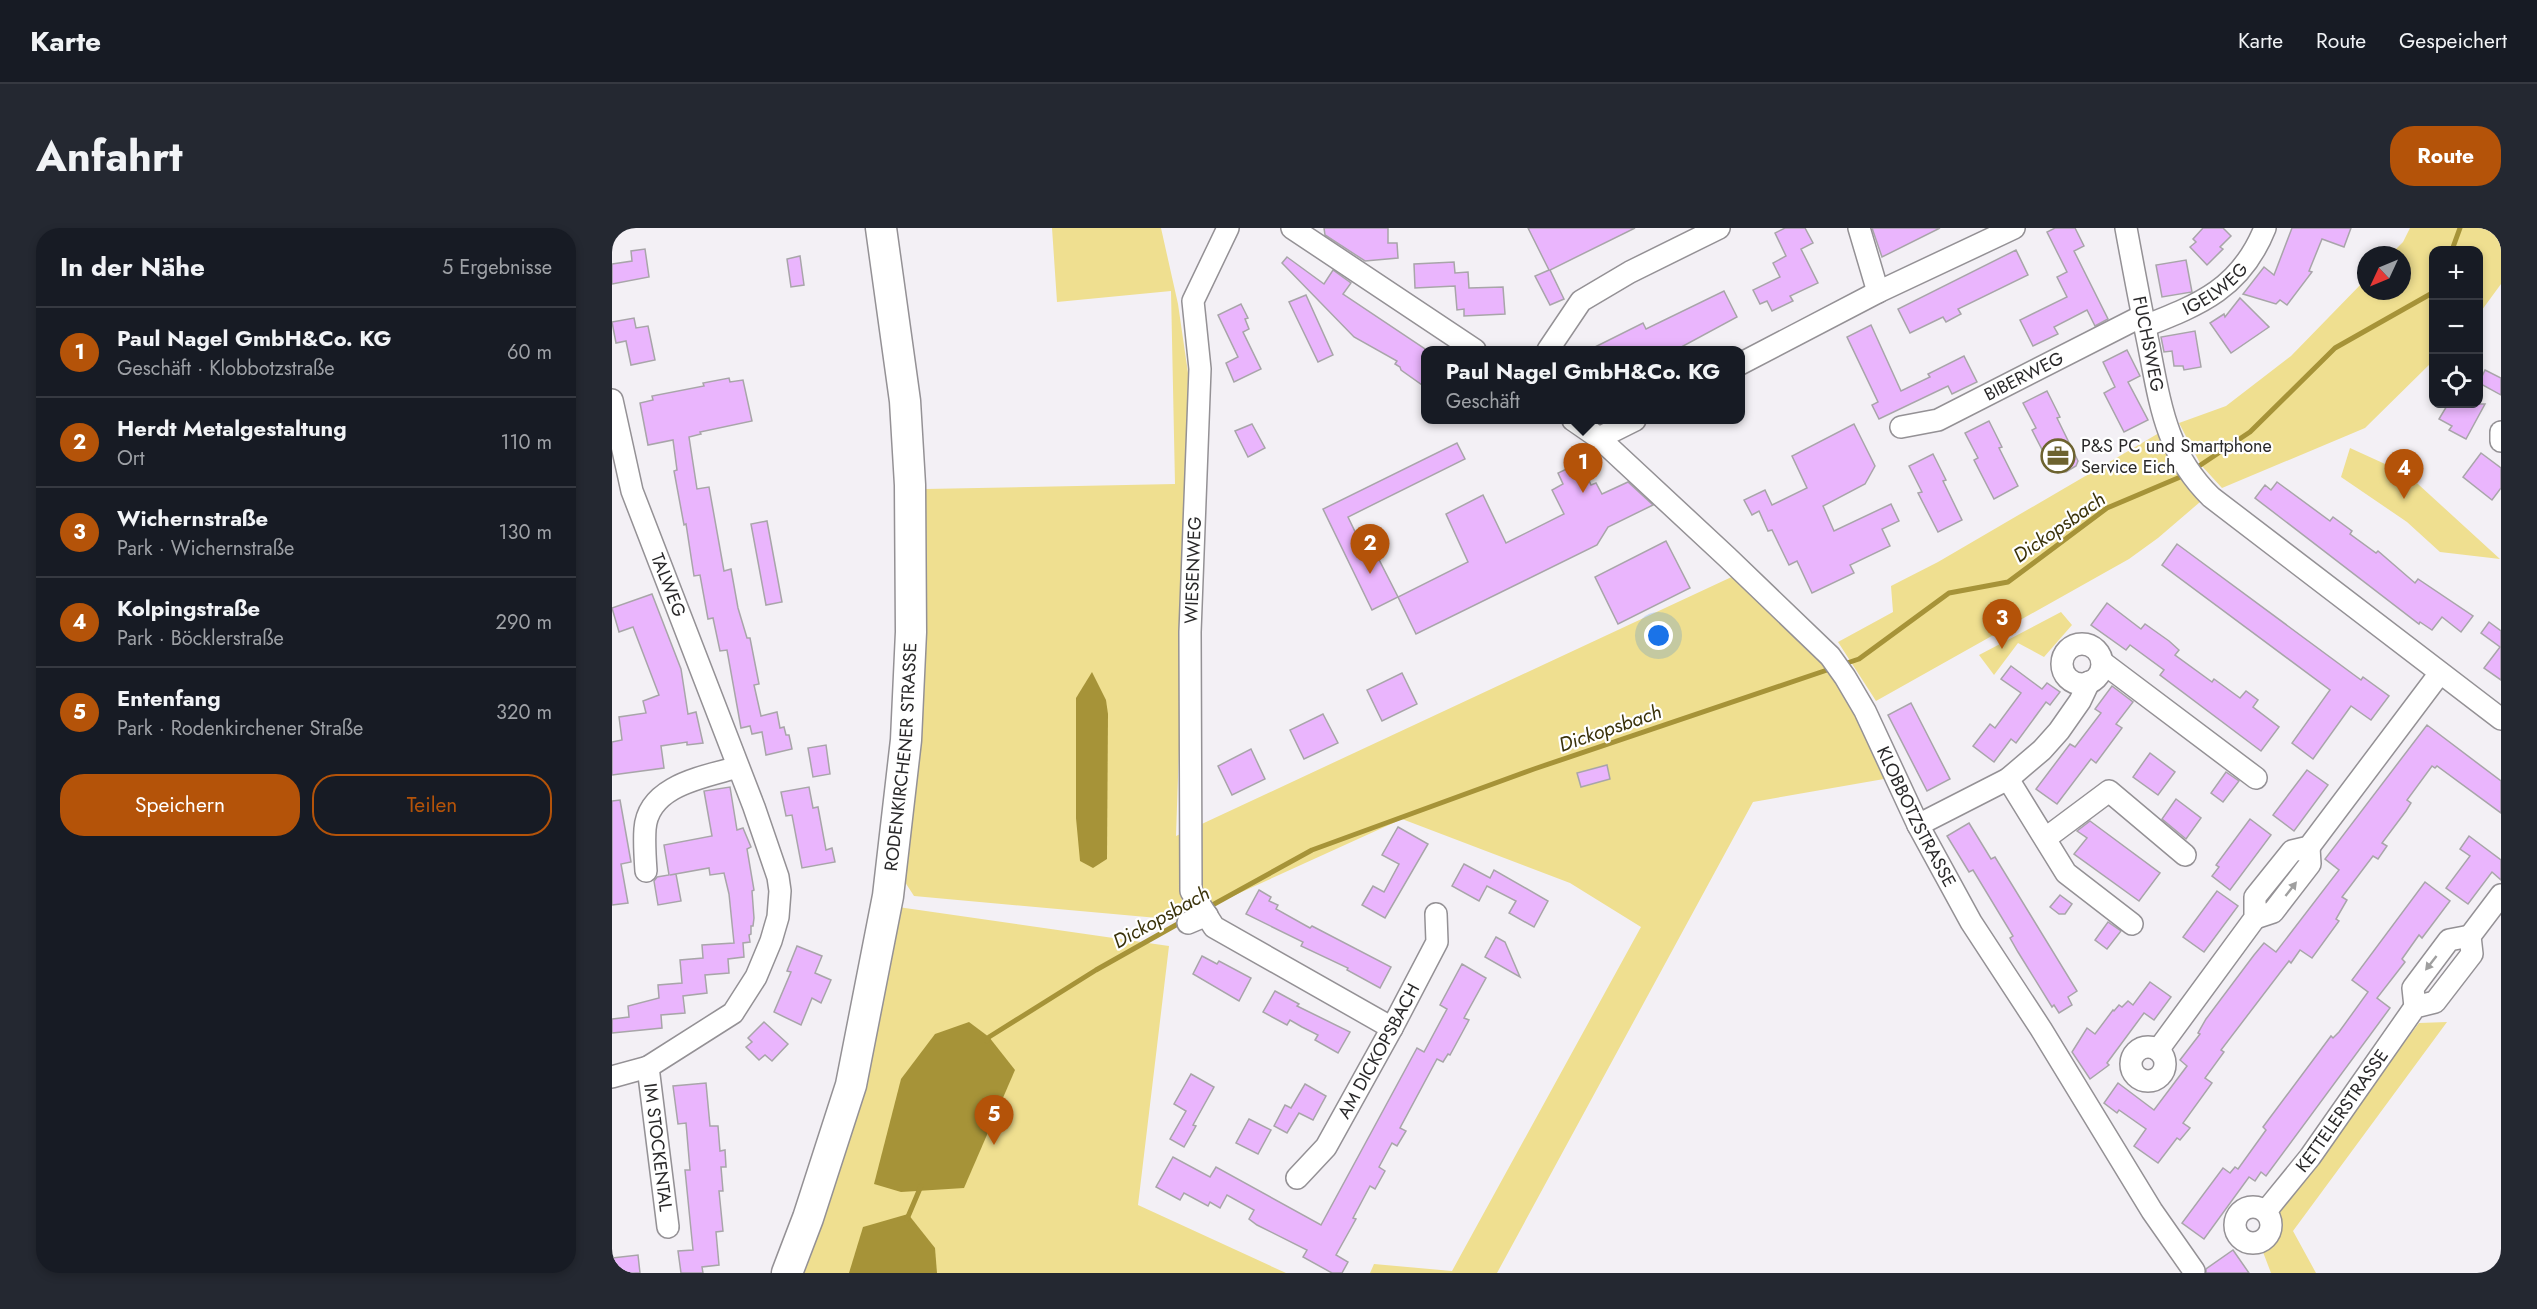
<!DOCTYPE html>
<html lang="de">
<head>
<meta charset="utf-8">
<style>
  :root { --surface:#171b24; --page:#242831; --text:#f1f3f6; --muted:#9ea1a6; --line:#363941; --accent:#b45309 }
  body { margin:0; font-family:Jost,sans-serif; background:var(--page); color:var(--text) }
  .controls { position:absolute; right:18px; top:18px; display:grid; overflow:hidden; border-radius:12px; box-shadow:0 3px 9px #0003 }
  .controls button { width:54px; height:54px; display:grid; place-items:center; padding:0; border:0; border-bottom:2px solid var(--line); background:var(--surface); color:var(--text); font:30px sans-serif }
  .compass { position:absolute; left:1745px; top:18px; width:54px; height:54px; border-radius:50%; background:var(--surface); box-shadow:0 3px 9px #0003; rotate:226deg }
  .you { position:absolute; left:1047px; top:408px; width:21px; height:21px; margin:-15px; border:4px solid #fff; border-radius:50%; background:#1a73e8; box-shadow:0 0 0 9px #1a73e833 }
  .badge { display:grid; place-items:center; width:39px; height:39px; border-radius:50%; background:var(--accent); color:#fff; font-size:20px; font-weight:700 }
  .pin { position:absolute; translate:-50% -50px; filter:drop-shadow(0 2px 3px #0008) }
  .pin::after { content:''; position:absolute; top:32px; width:21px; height:18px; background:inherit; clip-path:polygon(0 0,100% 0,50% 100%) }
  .popup { position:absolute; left:809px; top:118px; width:324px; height:78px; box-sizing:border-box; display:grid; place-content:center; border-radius:12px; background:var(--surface); filter:drop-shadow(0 2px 4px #0005); font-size:20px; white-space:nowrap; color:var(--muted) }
  .popup b { font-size:22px; color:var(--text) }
  .popup::after { content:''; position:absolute; left:50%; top:100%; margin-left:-12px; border:12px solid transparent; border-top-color:var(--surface) }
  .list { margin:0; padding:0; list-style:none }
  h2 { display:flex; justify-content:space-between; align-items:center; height:78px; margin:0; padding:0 24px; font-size:26px }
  h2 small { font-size:20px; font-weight:400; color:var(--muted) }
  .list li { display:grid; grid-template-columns:39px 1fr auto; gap:18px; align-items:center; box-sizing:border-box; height:90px; padding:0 24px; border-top:2px solid var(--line) }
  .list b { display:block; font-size:22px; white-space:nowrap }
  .list p { margin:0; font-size:20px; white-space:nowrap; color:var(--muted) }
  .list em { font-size:20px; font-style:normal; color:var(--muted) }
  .actions { display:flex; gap:12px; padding:18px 24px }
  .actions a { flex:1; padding:14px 0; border:2px solid var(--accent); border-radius:24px; text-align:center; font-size:21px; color:var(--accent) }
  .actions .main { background:var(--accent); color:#fff }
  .icon { flex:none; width:33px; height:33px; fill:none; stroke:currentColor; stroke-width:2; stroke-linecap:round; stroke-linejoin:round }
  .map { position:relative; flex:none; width:1889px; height:1045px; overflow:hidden; border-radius:24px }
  header { display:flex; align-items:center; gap:36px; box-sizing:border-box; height:84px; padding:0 30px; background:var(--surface); border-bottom:2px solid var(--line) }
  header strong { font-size:28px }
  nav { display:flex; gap:33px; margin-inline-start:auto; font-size:21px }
  .intro { display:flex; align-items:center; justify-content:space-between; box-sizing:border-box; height:144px; padding:0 36px }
  h1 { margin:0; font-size:42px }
  .button { padding:15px 27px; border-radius:24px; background:var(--accent); color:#fff; font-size:21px; font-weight:700 }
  main { display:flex; gap:36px; padding:0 36px }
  aside { flex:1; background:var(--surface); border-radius:24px; box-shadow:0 3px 9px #0003 }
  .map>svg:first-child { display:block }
</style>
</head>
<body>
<header>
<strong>Karte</strong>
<nav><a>Karte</a><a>Route</a><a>Gespeichert</a></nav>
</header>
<div class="intro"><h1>Anfahrt</h1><a class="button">Route</a></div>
<main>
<aside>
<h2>In der Nähe<small>5 Ergebnisse</small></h2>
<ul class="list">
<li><span class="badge">1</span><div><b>Paul Nagel GmbH&amp;Co. KG</b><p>Geschäft · Klobbotzstraße</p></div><em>60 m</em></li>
<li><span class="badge">2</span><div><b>Herdt Metalgestaltung</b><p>Ort</p></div><em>110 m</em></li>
<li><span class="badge">3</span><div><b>Wichernstraße</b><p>Park · Wichernstraße</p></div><em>130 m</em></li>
<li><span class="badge">4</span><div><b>Kolpingstraße</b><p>Park · Böcklerstraße</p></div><em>290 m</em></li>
<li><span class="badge">5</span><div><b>Entenfang</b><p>Park · Rodenkirchener Straße</p></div><em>320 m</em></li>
</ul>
<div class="actions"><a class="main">Speichern</a><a>Teilen</a></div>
</aside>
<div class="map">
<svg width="1889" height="1045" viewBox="0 0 1889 1045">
  <rect width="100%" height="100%" fill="#f3f0f5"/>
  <g fill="#efdf90">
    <path d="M440,0H549L566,76L576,145L571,403L564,608L1126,346L1207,427L1247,493L1272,551L1141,574L885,1045H758L762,1036L840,1043L1029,699L958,655L790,591L568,692L302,668L291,651L313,261L563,256L559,63L445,74Z"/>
    <path d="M1798,0H1889V56L1867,86L1866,22H1822L1821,133L1753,200L1610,260L1589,237L1567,195L1614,178L1679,128L1754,51V63H1790V27H1778L1791,14Z"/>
    <path d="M1547,205L1569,249L1588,274L1546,310L1517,331L1264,473L1226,414L1281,384L1279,358L1326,334Z"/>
    <path d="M1738,220L1795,246L1888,331L1828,324L1795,294L1729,249Z"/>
    <path d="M1449,384L1460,397L1432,429L1406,415L1382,447L1367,427Z"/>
    <path d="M286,679L557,718L526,977L674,1045H186Z"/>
    <path d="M1835,794L1681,1003L1704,1045H1659L1651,1024L1665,1010L1667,980L1807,795Z"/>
  </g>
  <g fill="#a69338">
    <path d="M480,444L494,472L496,486L495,631L481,640L468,633L464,590V470Z"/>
    <path d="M357,794L377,809L403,842L352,960L289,964L262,956L289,851L323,806Z"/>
    <path d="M296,986L323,1020L325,1045H237L251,999Z"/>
  </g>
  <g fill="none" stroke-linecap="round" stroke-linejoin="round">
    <g stroke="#a69338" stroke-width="5">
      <path d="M1840,22L1848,0"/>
      <path d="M1581,242L1638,204L1723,120L1822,64"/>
      <path d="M1229,437L1247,431L1337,365L1396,354L1495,280L1573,247"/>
      <path d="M595,680L700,622L922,541L1221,440"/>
      <path d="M375,813L377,809L484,742L571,693"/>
      <path d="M295,991L309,958"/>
    </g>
  </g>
  <g fill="#eab5fd" stroke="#a8a5a9" stroke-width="1.5">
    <path d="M712,0H776V15H785L786,30L753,33L713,7Z"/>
    <path d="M916,0H1023L938,42L952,71L938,77L923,48L937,42Z"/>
    <path d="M1173,0H1193L1201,15L1189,21L1206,55L1178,68L1181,73L1160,83L1155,73L1148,76L1141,62L1168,49L1161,35L1174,28L1163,5Z"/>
    <path d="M1260,0H1328L1270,29Z"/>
    <path d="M1443,0H1463L1472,18L1462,23L1496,91L1483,98L1475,82L1442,99L1446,106L1421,118L1408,92L1455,69L1445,49L1455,44L1435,4Z"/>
    <path d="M1591,0H1611L1619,8L1608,19L1611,21L1595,37L1578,19L1584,14L1581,11Z"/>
    <path d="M1680,0H1739L1732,19L1710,11L1697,43L1700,44L1675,77L1668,72L1664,76L1631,66L1652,39L1662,47Z"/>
    <path d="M33,21L37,49L0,56V36L20,33L19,23Z"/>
    <path d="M1404,22L1416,47L1346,81L1349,86L1334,94L1331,89L1298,105L1286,81Z"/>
    <path d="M188,28L192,57L179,59L175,31Z"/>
    <path d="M675,29L712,56L721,42L739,55L731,66L813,121V159L789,142L788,139L783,136L785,133L742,109L670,35Z"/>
    <path d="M1574,32L1580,64L1550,69L1544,37Z"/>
    <path d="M842,34L843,45L856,44L857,60L891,59L893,86L852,88V81L845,82L843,58L803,60L802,36Z"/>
    <path d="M1112,63L1125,89L1062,123H975L1031,95L1034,101Z"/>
    <path d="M694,67L721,127L706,134L677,74Z"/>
    <path d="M1628,70L1657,99L1619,125L1598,95L1612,86L1613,89Z"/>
    <path d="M629,76L636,90L633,91L637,101L631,104L649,141L622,154L614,135L626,129L606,87Z"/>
    <path d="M22,90L24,100L36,98L43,132L19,137L14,113L4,115L0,94Z"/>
    <path d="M1259,97L1289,163L1318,149L1316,146L1352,128L1365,154L1340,166L1336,158L1267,191L1260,177L1266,174L1235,109Z"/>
    <path d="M1583,103L1589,139L1572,142L1571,138H1562L1560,123L1552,124L1549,109Z"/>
    <path d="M1515,122L1528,148L1516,154L1536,192L1512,204L1492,165L1503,159L1491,134Z"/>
    <path d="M1873,142L1889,150V167L1867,155Z"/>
    <path d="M117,150L118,154L131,152L140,193L88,204L89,206L77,209L85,261L97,259L112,343L119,341L126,380L135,410H138L147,456L142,457L149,488L165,484L168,500L172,499L174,507H177L180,521L154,527L150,504L140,506L138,498L129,500L115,422L108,423L101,390L96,391L88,347L82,348L74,296L72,297L62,243L65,242L61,212L36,217L28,175L41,172L40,168L92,158L91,155Z"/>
    <path d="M1435,163L1448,189L1445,190L1466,233L1464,238L1454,244L1439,239L1420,202L1424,200L1411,175Z"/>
    <path d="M1836,176H1873L1854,211L1837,202L1840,198L1827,191Z"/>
    <path d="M1377,193L1390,219L1387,220L1406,258L1382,271L1362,232L1366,230L1353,205Z"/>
    <path d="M640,196L653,220L636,229L623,203Z"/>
    <path d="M1242,196L1263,238L1253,256L1211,278L1222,303L1279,276L1287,293L1270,301L1278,318L1238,337L1242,345L1200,365L1185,333L1177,337L1160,302L1156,303L1147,283L1140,287L1132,272L1153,262L1160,277L1195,260L1180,228Z"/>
    <path d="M845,215L853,231L736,289L749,316L757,312L786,369L760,382L711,281Z"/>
    <path d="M1869,225L1889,240V260L1880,272L1851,249Z"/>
    <path d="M1321,226L1334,252L1331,253L1350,292L1326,304L1306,265L1310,264L1297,238Z"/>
    <path d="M963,237L968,248L974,245L979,257L984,255L990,266L1016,254L1041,277L996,299L985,317L804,406L786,369L856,334L834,286L871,267L894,315L952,286L940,262L951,256L946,245Z"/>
    <path d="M1665,254L1718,293L1721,289L1740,303L1738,306L1764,325L1766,323L1803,355L1806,351L1861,388L1849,404L1830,389L1820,402L1808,394L1807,396L1643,270L1653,257L1659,262Z"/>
    <path d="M155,293L170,374L154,377L139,296Z"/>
    <path d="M1054,313L1078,360L1006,396L983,349Z"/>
    <path d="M1565,316L1749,452L1751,449L1777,468L1759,492L1739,478L1701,531L1680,515L1718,462L1550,337Z"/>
    <path d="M40,366L69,441L76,486L84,484L91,515L75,517V514L49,518L52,540L0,547V514L10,512L7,489L34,485L31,473L47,467L21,399L7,404L0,380Z"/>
    <path d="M1495,375L1529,401L1533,396L1557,413L1567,422L1563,427L1600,454L1602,451L1628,470L1634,463L1646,472L1641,479L1667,499L1649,523L1548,447L1552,442L1518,417L1514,422L1479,397Z"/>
    <path d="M1877,394L1889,403V452L1872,440L1888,419L1869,405Z"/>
    <path d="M1399,438L1430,461L1435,455L1448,464L1438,477L1434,474L1404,515L1399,511L1382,534L1361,518L1378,496L1383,500L1409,465L1389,451Z"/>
    <path d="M790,445L805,476L770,493L755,462Z"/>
    <path d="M1500,458L1521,474L1504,496L1510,500L1484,535L1479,531L1445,576L1424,561L1458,516L1463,519L1489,485L1483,481Z"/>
    <path d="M1299,475L1338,551L1315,563L1276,487Z"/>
    <path d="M711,486L726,515L692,531L678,502Z"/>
    <path d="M1815,497L1889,553V585L1825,538L1823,540L1820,538L1795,572L1799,575L1794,583L1770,615L1775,618L1766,631L1761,628L1730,669L1735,672L1724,691L1727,693L1700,730L1688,722L1679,735L1677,733L1609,822L1612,824L1593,850L1600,855L1571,895L1578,900L1568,912L1565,910L1546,935L1522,918L1534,901L1507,882L1505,885L1492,875L1506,855L1542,882L1575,838L1568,832L1588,806L1586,805L1594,791L1642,727L1652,715L1664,724L1727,642L1713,631Z"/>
    <path d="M214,517L218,546L201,549L196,520Z"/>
    <path d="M639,521L653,551L620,567L606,538Z"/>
    <path d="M1538,525L1563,544L1546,567L1521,549Z"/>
    <path d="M995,537L998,551L969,559L965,545Z"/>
    <path d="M1695,542L1716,557L1682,603L1661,587Z"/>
    <path d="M1614,544L1627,553L1611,574L1599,565Z"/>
    <path d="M118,559L125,602L131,600L139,619L135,621L142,662L140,663L142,690L141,698H139V706L137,707L138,714L131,715L132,729L116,731L117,745L93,747L95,765L71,768L73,785L49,787L50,800L0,805V791L17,789L16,778L47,770L46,757L70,755L68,732L91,730L90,717L122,715L117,666L112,645L98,647L97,640L58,647L64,646L69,673L46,677L42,653L45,649L57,647L52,617L100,608L92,563Z"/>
    <path d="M197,559L201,580L206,579L214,622L220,620L223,634L190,640L180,587L174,588L169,564Z"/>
    <path d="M1564,571L1589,590L1574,611L1550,591Z"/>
    <path d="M8,572L19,634L9,636L16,675L0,677V573Z"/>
    <path d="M1638,591L1659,607L1618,662L1600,648L1607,639L1604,637Z"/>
    <path d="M1478,593L1548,645L1527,673L1462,626L1475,610L1465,603Z"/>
    <path d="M1357,595L1379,631L1383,629L1465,763L1456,769L1460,777L1447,785L1442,777L1440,779L1406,724L1398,710L1401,708L1361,642L1357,644L1335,608Z"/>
    <path d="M786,599L816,616L773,690L750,677L761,658L772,664L787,636L770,627Z"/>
    <path d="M1857,608L1889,632V652L1880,644L1856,676L1834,660L1858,628L1848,621Z"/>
    <path d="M852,636L878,650L882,642L936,673L922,699L897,685L904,673L875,658L867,673L840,658Z"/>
    <path d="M1813,654L1838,673L1810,710L1807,707L1790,731L1793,734L1765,770L1778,780L1654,948L1649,944L1643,953L1637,949L1592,1011L1570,995L1611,940L1618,945L1623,939L1626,941L1654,902L1651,899L1719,808L1721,810L1727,804L1756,764L1740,752Z"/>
    <path d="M647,662L659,669L657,673L666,677L664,681L698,700L700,698L779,739L768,760L735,742L736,740L689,718L691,714L634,686Z"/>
    <path d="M1605,663L1626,678L1592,724L1571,709Z"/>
    <path d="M1448,667L1460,676L1453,686H1447L1438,679Z"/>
    <path d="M1496,694L1509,703L1495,721L1483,712Z"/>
    <path d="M884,709L893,714L908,749L873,729Z"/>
    <path d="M185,718L210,728L203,745L219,752L209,775L200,770L189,797L162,784L179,744L175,743Z"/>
    <path d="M590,728L605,736L607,733L639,750L627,773L581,746Z"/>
    <path d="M850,736L874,750L852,790L857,792L838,827L836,826L831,834L825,831L788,900L794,903L785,918L780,915L767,939L773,943L763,961L758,958L741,990L744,991L724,1027L736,1034L730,1045H720L691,1029L695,1022L645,997L637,991L642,982L615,967L608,980L598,974L596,978L572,965L568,972L544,959L561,929L598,949L604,939L709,997L805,820L812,824L835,781L828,777Z"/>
    <path d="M1538,754L1559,769L1542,792L1532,785L1495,835L1497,837L1478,851L1460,824L1475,800L1483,806L1501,782L1502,783L1507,777L1510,779L1516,773L1521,777Z"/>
    <path d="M663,763L687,776L685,778L738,804L726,825L703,812L706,807L690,799L678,792L675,797L651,784Z"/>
    <path d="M152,794L176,816L160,833L153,827L147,832L134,819L140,814L136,810Z"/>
    <path d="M579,846L602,859L581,897L584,898L572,919L558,911L574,883L562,876Z"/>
    <path d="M94,855L98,898H106L108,923L113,922L114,939H109L111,963H107L111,1003L104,1004L107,1037L90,1039L91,1045H69L66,1023L81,1022L73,942H78L74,895L66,896L61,858Z"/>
    <path d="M693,856L714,868L701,892L687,885L675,905L662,898L673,877L679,880Z"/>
    <path d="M637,891L659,902L646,926L624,915Z"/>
    <path d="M1621,1022L1637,1045H1594V1041Z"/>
    <path d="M26,1027L28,1045H0V1030Z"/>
  </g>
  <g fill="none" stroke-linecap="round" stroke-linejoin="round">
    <g stroke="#949195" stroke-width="24">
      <g id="street">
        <path d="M616,0L581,73L588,141L578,404L579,663L602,699L780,800"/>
        <path d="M680,0L863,122"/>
        <path d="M1247,0L1266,64"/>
        <path id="s1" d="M1514,0C1521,38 1528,76 1536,114C1548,174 1553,224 1599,269L1889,491"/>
        <path id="s2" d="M1533,98C1589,76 1629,60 1653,0"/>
        <path d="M936,122L969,73L1018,44L1107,0"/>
        <path d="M1128,136L1266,64L1402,0"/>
        <path id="s3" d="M0,172L20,263L142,579L166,649L168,663L166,689L159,713L144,749L121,785L36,839L0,849"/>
        <path id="s4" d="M961,192L987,210L1115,329L1218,428L1233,449L1253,483L1306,597L1359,694L1429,801L1540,983L1582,1043"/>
        <path id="s5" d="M1289,199L1326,192L1530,88"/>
        <path d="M1889,204V213"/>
        <path d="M987,210L1023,192"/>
        <circle cx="1470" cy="436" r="20"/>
        <path d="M1490,434L1644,550"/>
        <path d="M1396,551L1454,645L1520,696"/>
        <path d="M1306,597L1396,551L1430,522L1447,503L1468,473L1477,454"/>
        <path d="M1434,610L1497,563L1573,627"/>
        <path d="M34,643C33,629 32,615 33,601C36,557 92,549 126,539"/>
        <path d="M1643,690L1661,684L1698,636L1697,619"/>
        <path d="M576,695L595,687"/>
        <path d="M1803,779L1801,760L1837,712L1858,708"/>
        <circle cx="1536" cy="836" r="17"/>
        <path d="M1546,822L1643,690V669L1680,623L1697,619L1828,445"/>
        <path id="s6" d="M36,839L56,999"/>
        <path id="s7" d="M685,950L714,919L780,800L825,714L824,686"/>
        <circle cx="1641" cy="997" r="18"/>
        <path id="s8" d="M1654,983L1698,929L1803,779L1823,774L1860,726L1858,708L1889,667"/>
      </g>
    </g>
    <g stroke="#949195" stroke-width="33">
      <g id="secondary">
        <path id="s9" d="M175,1045L196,990L239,857L276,668L294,512L299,404L298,257L293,173L269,0"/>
      </g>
    </g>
    <use href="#street" stroke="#fff" stroke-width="21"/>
    <use href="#secondary" stroke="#fff" stroke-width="30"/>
  </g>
  <defs><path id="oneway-solid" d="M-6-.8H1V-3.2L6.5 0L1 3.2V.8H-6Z" transform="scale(1.5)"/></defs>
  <g fill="#9f9f9f">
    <use href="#oneway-solid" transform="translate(1679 661) rotate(-52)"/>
    <use href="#oneway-solid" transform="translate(1819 735) rotate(128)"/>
  </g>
  <defs>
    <g id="office-ring" transform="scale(1.725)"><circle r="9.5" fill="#fff" stroke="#6d632f" stroke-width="1.5"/><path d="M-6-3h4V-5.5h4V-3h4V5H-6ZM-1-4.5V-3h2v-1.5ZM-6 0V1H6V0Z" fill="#6d632f"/></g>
  </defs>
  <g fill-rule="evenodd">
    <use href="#office-ring" x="1446" y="228"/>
  </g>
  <g text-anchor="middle" stroke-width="4.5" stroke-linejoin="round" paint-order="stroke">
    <g font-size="18" fill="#2a292a" stroke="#fff">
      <text dy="6" stroke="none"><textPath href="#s2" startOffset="80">IGELWEG</textPath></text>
      <text dy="6" stroke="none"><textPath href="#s1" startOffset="118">FUCHSWEG</textPath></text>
      <text dy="6" stroke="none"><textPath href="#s5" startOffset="134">BIBERWEG</textPath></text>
      <text transform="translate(581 342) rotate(-88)" y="6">WIESENWEG</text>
      <text dy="6" stroke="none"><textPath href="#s3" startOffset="194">TALWEG</textPath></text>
      <text dy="6" stroke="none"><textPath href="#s9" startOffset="531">RODENKIRCHENER STRASSE</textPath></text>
      <text dy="6" stroke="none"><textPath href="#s4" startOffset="532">KLOBBOTZSTRASSE</textPath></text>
      <text dy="6" stroke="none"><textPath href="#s7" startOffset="152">AM DICKOPSBACH</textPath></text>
      <text dy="6" stroke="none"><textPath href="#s8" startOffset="126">KETTELERSTRASSE</textPath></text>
      <text dy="6" stroke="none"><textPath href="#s6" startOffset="81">IM STOCKENTAL</textPath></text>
    </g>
    <g font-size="18" fill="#2a292a" stroke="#fff" text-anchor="start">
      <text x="1469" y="224">P&amp;S PC und Smartphone<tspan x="1469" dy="21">Service Eich</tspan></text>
    </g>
    <g font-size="20" font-style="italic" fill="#3a320a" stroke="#fff">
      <text transform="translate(1447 299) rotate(-35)" y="7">Dickopsbach</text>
      <text transform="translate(998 500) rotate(-19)" y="7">Dickopsbach</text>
      <text transform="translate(549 689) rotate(-29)" y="7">Dickopsbach</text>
    </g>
  </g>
</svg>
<div class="controls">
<button>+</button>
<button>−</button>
<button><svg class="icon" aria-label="locate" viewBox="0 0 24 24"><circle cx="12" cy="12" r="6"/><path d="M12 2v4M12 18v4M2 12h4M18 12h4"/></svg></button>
</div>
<svg class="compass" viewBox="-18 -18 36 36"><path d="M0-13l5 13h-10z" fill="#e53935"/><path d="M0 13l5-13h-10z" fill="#9ea1a6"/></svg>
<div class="you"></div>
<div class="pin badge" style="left:971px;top:265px">1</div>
<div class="popup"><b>Paul Nagel GmbH&amp;Co. KG</b>Geschäft</div>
<div class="pin badge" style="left:758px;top:346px">2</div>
<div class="pin badge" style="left:1390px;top:421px">3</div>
<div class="pin badge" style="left:1792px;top:271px">4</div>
<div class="pin badge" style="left:382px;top:917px">5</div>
</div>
</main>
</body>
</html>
